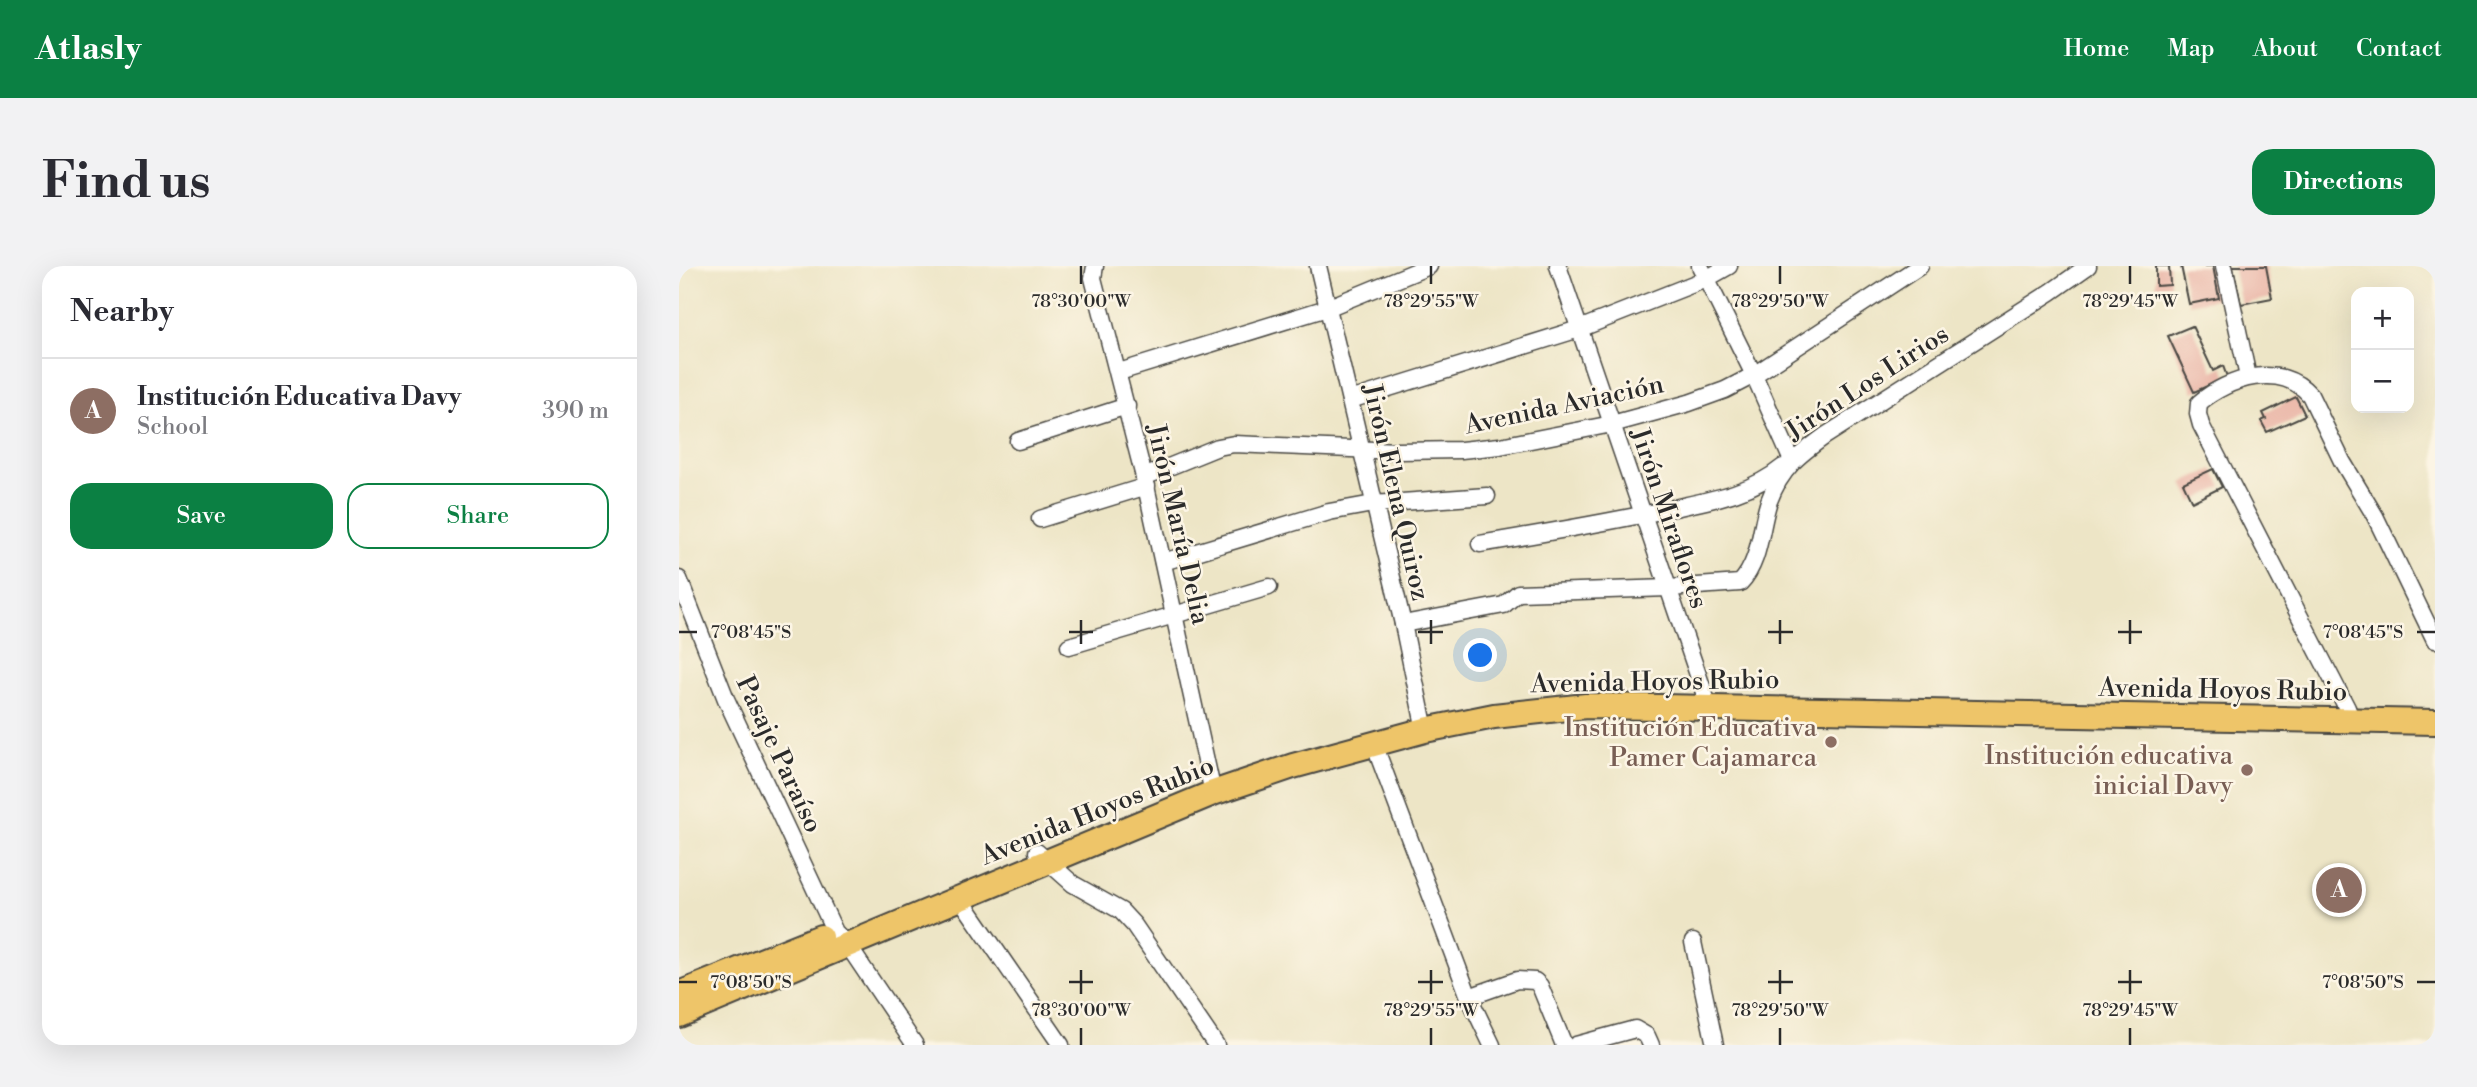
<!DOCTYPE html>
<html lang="en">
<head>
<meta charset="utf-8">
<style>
  :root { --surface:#fff; --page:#f2f2f3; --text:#2b2b33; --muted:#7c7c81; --line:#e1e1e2; --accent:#0b8043 }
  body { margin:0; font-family:"Libre Bodoni",serif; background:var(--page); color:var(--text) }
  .controls { position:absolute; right:21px; top:21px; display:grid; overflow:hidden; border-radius:14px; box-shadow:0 7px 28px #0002 }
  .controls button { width:63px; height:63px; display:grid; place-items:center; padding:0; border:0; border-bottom:2px solid var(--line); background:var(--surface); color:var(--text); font:35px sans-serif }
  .you { position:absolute; left:802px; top:390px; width:24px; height:24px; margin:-18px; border:5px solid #fff; border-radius:50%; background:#1a73e8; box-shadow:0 0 0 10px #1a73e833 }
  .badge { display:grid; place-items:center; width:46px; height:46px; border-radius:50%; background:var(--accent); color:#fff; font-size:23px; font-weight:700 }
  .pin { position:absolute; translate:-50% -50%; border:4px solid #fff; box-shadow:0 2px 7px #0006 }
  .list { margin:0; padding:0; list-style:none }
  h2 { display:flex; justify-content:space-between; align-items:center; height:91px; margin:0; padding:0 28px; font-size:30px }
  h2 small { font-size:23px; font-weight:400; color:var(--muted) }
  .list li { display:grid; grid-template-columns:46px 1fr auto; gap:21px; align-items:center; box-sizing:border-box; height:105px; padding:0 28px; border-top:2px solid var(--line) }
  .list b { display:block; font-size:26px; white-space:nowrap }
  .list p { margin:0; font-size:23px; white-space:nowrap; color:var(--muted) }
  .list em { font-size:23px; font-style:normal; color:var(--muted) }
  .actions { display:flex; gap:14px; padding:21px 28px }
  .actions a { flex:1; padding:16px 0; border:2px solid var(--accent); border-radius:21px; text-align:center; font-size:24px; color:var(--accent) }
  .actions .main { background:var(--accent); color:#fff }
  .map { position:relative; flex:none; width:1756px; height:779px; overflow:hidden; border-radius:21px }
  header { display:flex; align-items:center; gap:42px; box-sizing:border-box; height:98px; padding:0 35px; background:var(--accent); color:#fff }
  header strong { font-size:33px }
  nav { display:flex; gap:38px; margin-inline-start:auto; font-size:24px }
  .intro { display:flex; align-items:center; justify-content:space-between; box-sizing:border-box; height:168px; padding:0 42px }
  h1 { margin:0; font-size:49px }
  .button { padding:18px 32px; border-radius:21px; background:var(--accent); color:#fff; font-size:24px; font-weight:700 }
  main { display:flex; gap:42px; padding:0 42px }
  aside { flex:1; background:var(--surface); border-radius:21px; box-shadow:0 7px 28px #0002 }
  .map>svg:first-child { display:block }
</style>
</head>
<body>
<header>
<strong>Atlasly</strong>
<nav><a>Home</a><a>Map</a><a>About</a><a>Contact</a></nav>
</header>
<div class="intro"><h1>Find us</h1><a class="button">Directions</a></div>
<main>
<aside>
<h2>Nearby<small></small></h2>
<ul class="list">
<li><span class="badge" style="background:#8d6e63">A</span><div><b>Institución Educativa Davy</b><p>School</p></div><em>390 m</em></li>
</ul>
<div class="actions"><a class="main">Save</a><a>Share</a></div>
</aside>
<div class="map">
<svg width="1756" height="779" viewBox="0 0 1756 779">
  <rect width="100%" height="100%" fill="#fcf5e5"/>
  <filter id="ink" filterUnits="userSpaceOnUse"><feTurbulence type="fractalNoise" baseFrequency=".0143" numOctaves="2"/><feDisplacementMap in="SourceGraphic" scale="14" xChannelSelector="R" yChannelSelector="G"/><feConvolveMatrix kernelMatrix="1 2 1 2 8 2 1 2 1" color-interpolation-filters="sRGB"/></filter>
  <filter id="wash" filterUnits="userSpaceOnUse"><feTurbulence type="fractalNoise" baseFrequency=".00686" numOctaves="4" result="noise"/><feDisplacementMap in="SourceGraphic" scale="28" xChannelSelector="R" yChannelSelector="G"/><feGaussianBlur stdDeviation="1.57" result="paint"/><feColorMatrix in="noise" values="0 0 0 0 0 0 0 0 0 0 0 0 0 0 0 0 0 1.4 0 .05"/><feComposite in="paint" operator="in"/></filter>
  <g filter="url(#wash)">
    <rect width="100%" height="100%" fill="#ede5c6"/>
    <g id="blocks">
      <g fill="#e7aa9c">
        <path d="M1477,0H1490L1491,19L1477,20Z"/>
        <path d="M1502,0H1534L1540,32L1510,38Z"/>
        <path d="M1554,0H1587L1593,32L1562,38Z"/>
        <path d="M1513,60L1534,105L1544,100L1548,111L1515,126L1489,70Z"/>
        <path d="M1617,131L1626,149L1588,166L1582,155L1587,153L1584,147Z"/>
        <path d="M1534,203L1543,221L1513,236L1504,217Z"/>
      </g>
    </g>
  </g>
  <g filter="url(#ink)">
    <use href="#blocks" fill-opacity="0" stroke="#484742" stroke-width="2"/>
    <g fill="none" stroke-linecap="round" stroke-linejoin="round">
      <g stroke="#484742" stroke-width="19">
        <g id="minor">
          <path d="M416,0L414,12L465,211L534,527"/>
          <path d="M639,0L724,358L746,464"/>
          <path d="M879,0L1030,441"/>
          <path d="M1021,0L1075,109L1113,195"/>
          <path d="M1545,0L1569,111"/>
          <path d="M440,106L648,42L750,0"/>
          <path d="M671,134L900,63L1027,13L1050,0"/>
          <path d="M339,175L448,140"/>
          <path d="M465,211L539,181L555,178L719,185L782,184L821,180L933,158L1010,137L1046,124L1075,109L1241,0"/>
          <path d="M361,253L468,220"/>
          <path d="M801,278C864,267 928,257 990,243C1031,234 1071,228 1104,201"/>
          <path d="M484,296L650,246L694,238L808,230"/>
          <path d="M0,313L47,433L156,666L168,678L236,779"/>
          <path d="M724,358L825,339L839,327L990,322L1061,317C1082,295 1081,261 1090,235C1102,202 1120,189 1146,170L1372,26L1409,0"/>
          <path d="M390,380L590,321"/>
          <path d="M1673,455L1668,442L1522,159L1519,148L1520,137C1549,112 1602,95 1631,129L1663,195L1696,250L1756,374"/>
          <path d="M695,478L790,731L813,779"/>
          <path d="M358,586L394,618L442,645L455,659L537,779"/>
          <path d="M281,632L382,779"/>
          <path d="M1014,676L1036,779"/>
          <path d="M790,731L838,714L856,715L861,720L885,779"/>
          <path d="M897,779L956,763L968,770L972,779"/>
        </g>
      </g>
      <g stroke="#484742" stroke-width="28">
        <g id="primary">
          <path d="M0,728L142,671"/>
          <path d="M0,749L534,527L614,500L746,464L815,450L907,440L983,441L1756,456"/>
        </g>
      </g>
      <use href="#minor" stroke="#fff" stroke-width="16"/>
      <use href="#primary" stroke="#eec569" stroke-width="24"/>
    </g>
  </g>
  <path fill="none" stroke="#2b2b2b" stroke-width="2.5" d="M402,0V18M752,0V18M1101,0V18M1451,0V18M402,354V378M752,354V378M1101,354V378M1451,354V378M0,366H18M390,366H414M739,366H764M1089,366H1114M1439,366H1463M1738,366H1756M402,704V728M752,704V728M1101,704V728M1451,704V728M0,716H18M390,716H414M739,716H764M1089,716H1114M1439,716H1463M1738,716H1756M402,762V779M752,762V779M1101,762V779M1451,762V779"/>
  <g fill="#8d6e63" stroke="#fcf5e5" stroke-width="2.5">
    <circle cx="1152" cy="476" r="7"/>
    <circle cx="1568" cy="504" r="7"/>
  </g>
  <g text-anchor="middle" stroke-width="5" stroke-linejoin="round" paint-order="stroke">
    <g font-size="26" fill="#2b2b2b" stroke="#fcf5e5">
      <text transform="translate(1188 116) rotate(-33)" y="9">Jirón Los Lirios</text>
      <text transform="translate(885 138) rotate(-12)" y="9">Avenida Aviación</text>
      <text transform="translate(718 226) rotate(77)" y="9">Jirón Elena Quiroz</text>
      <text transform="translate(991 252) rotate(71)" y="9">Jirón Miraflores</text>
      <text transform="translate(500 258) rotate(77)" y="9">Jirón María Delia</text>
      <text transform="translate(976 415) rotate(-1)" y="9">Avenida Hoyos Rubio</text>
      <text transform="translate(1544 423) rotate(1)" y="9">Avenida Hoyos Rubio</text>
      <text transform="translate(101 488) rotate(65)" y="9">Pasaje Paraíso</text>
      <text transform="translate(418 544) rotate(-22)" y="9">Avenida Hoyos Rubio</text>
    </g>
    <g font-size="26" fill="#785e54" stroke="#fcf5e5" text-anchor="end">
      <text x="1138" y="470">Institución Educativa<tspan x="1138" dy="30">Pamer Cajamarca</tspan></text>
      <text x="1554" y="498">Institución educativa<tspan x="1554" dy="30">inicial Davy</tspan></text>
    </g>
  </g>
  <g font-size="18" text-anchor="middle" fill="#2b2b2b" stroke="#fcf5e5" stroke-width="5" stroke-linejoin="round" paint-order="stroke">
    <text x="402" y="41">78°30'00"W</text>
    <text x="752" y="41">78°29'55"W</text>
    <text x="1101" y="41">78°29'50"W</text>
    <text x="1451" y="41">78°29'45"W</text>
    <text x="72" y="372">7°08'45"S</text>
    <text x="1684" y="372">7°08'45"S</text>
    <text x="72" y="722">7°08'50"S</text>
    <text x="1684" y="722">7°08'50"S</text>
    <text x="402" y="750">78°30'00"W</text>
    <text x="752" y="750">78°29'55"W</text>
    <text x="1101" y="750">78°29'50"W</text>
    <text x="1451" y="750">78°29'45"W</text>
  </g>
</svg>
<div class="controls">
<button>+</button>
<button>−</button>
</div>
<div class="you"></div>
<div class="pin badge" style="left:1660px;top:624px;background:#8d6e63">A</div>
</div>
</main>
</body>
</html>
